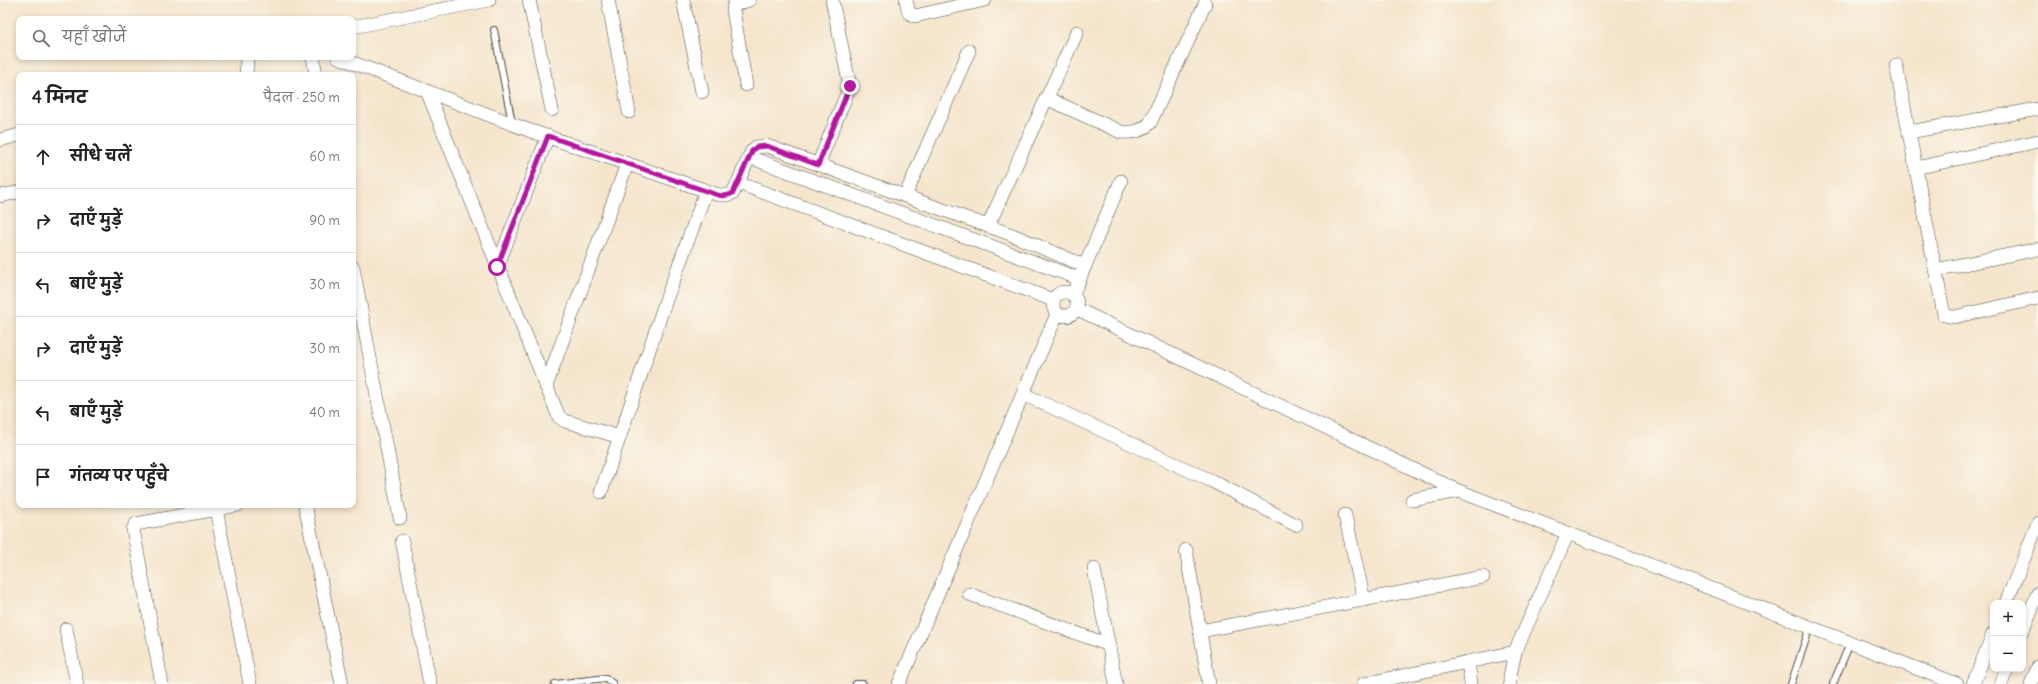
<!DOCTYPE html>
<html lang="hi">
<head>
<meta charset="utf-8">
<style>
  :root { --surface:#fff; --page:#f6f6f6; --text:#222; --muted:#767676; --line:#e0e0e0 }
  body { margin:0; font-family:Delius,"Playpen Sans Deva",sans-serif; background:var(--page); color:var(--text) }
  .controls { position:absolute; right:12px; bottom:12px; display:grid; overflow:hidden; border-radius:8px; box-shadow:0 2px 6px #0003 }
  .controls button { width:36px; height:36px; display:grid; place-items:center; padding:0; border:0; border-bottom:1px solid var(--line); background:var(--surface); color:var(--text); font:20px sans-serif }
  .stop { position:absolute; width:12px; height:12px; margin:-9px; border:3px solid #b5179e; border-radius:50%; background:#fff }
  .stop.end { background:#b5179e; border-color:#fff; box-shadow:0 1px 4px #0008 }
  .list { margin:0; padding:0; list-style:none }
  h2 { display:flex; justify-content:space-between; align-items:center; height:52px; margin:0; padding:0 16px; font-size:17px }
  h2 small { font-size:13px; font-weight:400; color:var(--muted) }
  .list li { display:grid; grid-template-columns:26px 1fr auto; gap:12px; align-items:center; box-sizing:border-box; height:64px; padding:0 16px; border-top:1px solid var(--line) }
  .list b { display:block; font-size:15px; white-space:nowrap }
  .list em { font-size:13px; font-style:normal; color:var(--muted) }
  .icon { flex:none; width:22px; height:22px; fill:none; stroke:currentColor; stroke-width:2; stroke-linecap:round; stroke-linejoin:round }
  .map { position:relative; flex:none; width:2038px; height:684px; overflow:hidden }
  .search { position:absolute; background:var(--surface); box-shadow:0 2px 6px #0003; left:16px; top:16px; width:340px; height:44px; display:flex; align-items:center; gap:10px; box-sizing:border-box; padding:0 14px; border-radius:8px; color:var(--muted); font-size:15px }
  .panel { position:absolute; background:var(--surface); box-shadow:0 2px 6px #0003; left:16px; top:72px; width:340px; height:436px; border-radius:8px }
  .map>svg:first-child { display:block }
</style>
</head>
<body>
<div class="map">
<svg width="2038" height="684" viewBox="0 0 2038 684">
  <rect width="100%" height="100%" fill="#fbf7ec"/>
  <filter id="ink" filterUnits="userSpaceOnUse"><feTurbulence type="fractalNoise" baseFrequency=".025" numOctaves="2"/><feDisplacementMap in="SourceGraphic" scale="8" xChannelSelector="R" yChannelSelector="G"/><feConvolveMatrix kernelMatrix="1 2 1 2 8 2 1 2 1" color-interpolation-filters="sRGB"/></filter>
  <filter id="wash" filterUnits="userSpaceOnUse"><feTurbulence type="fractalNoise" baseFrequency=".012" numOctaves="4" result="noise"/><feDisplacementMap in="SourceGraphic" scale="16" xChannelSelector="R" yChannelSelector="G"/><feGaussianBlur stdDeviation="0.9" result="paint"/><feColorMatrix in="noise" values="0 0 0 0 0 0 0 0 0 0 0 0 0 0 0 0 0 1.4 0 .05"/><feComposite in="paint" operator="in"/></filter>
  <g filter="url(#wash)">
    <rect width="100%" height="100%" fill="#f5e5cc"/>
  </g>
  <g filter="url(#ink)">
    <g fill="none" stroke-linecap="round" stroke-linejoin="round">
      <g stroke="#494743" stroke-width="8">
        <g id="service">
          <path d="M494,30L512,123"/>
          <path d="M555,684L606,678L613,684"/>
          <path d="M856,684H863"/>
          <path d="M1791,684L1810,627"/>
          <path d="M1833,684L1850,643"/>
        </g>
      </g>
      <g stroke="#494743" stroke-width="14">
        <g id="minor">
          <path d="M529,0L552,110"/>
          <path d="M608,0L629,112"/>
          <path d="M683,0L702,92"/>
          <path d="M906,0L909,13L915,16L985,0"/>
          <path d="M353,27L489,0"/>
          <path d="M313,57L316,75"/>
          <path d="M338,57L528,130L719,195H729L733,193L752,151L756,147L767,146L1010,234L1085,266"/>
          <path d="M1896,65L1944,315L1954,317L2038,298"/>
          <path d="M246,75L247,57"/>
          <path d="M746,85L733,10L734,5L749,0"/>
          <path d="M427,91L559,417L565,421L620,437"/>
          <path d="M1046,98L1121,132C1133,133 1141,132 1150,123L1205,4"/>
          <path d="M1909,132L2038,109"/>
          <path d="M0,140L19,135"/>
          <path d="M749,157L1080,279"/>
          <path d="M818,165L850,86L832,0"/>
          <path d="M1916,168L2038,141"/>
          <path d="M738,183L1053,300"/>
          <path d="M0,196L19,192"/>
          <path d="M905,196L969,51"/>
          <path d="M988,226L1077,32"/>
          <path d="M353,267L400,518"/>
          <path d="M497,267L548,136"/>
          <path d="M1935,270L2038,249"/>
          <circle cx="1065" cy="304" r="12"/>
          <path d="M1073,294L1121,181"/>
          <path d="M1077,309L1459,491L1957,684"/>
          <path d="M546,386L627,164"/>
          <path d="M1023,394L1212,481L1296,525"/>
          <path d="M601,492L665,303L706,191"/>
          <path d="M1412,500L1459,491"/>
          <path d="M305,505L342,684"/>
          <path d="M216,509L250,684"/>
          <path d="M1345,515L1364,600"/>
          <path d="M402,541L430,684"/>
          <path d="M1186,550L1209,684"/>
          <path d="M1094,569L1116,684"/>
          <path d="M969,594L1109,645"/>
          <path d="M2006,603L2038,523"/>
          <path d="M66,629L77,684"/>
          <path d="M2023,630L2038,593"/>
          <path d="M1200,631L1483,577"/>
          <path d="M1468,662L1471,684"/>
          <path d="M162,684L133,529L136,524L238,505"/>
          <path d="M899,684L1057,314"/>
          <path d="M1363,684L1515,652"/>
          <path d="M1510,684V676L1515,652L1568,533"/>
          <path d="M1973,684L1993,634"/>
          <path d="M2001,684L2007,669"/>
          <path d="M2031,684L2038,667"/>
        </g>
      </g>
      <use href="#service" stroke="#fff" stroke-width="6"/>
      <use href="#minor" stroke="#fff" stroke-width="13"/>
    </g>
  </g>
  <g fill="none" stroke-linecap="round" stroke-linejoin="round" filter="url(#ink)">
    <path stroke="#b5179e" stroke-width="5" d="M497,267L548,136L706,191C715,194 724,199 733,193L752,151L756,147L767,146L818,165L850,86"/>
  </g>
</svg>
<div class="controls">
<button>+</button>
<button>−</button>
</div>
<div class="stop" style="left:497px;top:267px"></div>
<div class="stop end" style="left:850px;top:86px"></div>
<div class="search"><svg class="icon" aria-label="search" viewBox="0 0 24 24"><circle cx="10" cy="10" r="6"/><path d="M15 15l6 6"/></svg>यहाँ खोजें</div>
<section class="panel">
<h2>4 मिनट<small>पैदल · 250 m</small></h2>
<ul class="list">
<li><svg class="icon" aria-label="ahead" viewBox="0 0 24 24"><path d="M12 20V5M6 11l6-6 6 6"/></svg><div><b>सीधे चलें</b></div><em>60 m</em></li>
<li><svg class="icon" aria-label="right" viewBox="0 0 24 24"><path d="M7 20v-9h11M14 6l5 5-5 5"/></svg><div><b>दाएँ मुड़ें</b></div><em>90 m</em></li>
<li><svg class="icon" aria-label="left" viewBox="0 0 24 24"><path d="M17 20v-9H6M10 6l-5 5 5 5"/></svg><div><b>बाएँ मुड़ें</b></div><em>30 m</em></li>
<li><svg class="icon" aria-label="right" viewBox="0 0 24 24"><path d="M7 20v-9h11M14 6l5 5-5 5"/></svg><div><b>दाएँ मुड़ें</b></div><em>30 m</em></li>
<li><svg class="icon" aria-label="left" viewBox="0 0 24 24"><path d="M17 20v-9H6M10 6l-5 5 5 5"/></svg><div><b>बाएँ मुड़ें</b></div><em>40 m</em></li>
<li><svg class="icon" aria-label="arrive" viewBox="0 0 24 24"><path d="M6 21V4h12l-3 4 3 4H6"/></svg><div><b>गंतव्य पर पहुँचे</b></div></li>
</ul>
</section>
</div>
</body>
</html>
